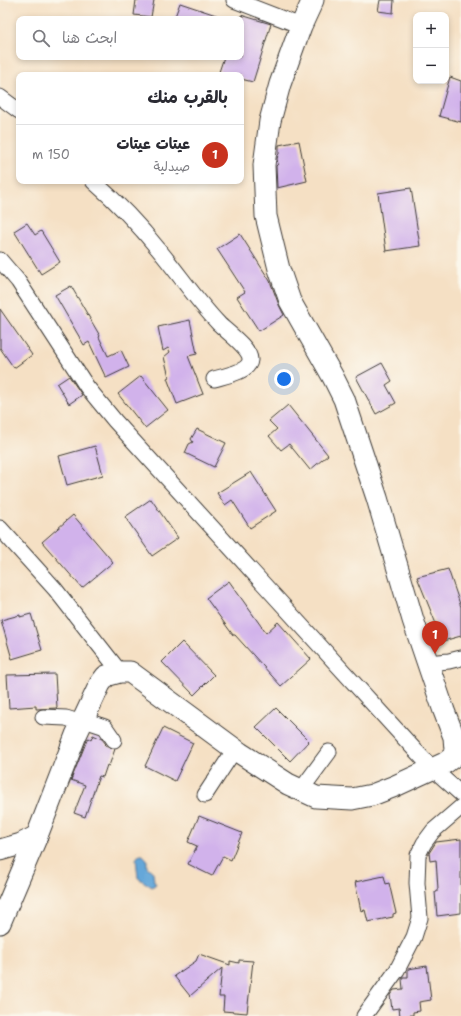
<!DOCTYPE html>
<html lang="ar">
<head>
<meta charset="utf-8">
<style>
  :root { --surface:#fff; --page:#f7f7f7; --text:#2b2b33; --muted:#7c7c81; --line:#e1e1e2; --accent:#c8321e }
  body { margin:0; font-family:"Shantell Sans","Playpen Sans Arabic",sans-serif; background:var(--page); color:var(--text); direction:rtl }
  .controls { position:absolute; right:12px; top:12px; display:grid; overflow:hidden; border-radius:8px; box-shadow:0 2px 6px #0003 }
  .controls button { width:36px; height:36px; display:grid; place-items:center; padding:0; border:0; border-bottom:1px solid var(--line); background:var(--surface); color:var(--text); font:20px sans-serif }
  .you { position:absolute; left:284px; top:379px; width:14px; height:14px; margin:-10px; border:3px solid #fff; border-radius:50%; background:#1a73e8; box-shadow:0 0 0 6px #1a73e833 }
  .badge { display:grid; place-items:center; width:26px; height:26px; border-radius:50%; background:var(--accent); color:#fff; font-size:13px; font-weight:700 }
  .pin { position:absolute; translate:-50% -33px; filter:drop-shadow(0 1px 2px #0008) }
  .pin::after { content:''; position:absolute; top:21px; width:14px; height:12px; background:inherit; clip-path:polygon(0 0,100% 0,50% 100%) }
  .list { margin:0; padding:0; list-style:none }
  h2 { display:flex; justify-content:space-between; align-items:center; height:52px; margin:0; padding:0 16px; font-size:17px }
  h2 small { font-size:13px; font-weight:400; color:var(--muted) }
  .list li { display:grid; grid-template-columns:26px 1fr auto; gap:12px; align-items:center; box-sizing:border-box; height:60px; padding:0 16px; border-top:1px solid var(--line) }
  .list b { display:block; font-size:15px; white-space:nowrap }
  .list p { margin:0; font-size:13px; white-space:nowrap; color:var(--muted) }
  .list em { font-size:13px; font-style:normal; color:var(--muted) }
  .icon { flex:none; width:22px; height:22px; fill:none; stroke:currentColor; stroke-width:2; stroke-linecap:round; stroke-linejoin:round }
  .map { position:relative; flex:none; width:461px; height:1016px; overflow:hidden; direction:ltr }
  .search { position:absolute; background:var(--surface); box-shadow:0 2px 6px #0003; left:16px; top:16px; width:228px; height:44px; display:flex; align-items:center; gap:10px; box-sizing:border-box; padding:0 14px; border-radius:8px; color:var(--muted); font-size:15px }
  .panel { position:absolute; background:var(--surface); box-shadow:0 2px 6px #0003; left:16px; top:72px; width:228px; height:112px; border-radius:8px; direction:rtl }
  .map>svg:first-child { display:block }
</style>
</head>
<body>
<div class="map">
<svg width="461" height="1016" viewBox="0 0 461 1016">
  <rect width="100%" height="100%" fill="#fbf7ec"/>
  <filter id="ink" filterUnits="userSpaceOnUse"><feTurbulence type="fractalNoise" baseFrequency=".025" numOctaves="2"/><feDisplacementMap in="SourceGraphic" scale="8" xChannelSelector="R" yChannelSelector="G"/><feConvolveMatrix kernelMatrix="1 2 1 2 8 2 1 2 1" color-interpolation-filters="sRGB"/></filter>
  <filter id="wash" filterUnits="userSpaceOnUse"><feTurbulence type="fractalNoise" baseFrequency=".012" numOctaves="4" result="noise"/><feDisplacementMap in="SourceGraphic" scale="16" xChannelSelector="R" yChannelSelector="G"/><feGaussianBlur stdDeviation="0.9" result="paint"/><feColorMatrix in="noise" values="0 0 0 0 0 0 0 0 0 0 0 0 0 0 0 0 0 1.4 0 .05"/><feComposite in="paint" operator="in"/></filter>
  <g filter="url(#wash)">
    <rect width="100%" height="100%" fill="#f5e0c4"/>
    <path fill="#65a7d9" stroke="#40627a" d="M139,855H143L147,859V867L153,872L154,881L156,884L152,887L138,878L136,859Z"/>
    <g id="blocks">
      <g fill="#d1b2eb">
        <path d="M136,0H154L151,17L134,15Z"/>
        <path d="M380,0H394L393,13L378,11Z"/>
        <path d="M180,3L222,17L221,19H174Z"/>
        <path d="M241,15L271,24L253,82L241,79V75H228L219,72L224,57H241Z"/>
        <path d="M450,77L461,81V122L439,116Z"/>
        <path d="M299,141L307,181L277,188L276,166L278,164L277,159L278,155L279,154V145Z"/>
        <path d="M411,188L420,246L386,251L378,193Z"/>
        <path d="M27,223L35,235L41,231L60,262L41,274L14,231Z"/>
        <path d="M240,234L270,281L279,305L284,315L259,331L237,297L245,292L217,249Z"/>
        <path d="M71,286L100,336L99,337L108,356L121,350L129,367L106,378L89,342L84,345L55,295Z"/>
        <path d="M0,309L32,355L14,368L0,348Z"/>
        <path d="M190,320L197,354L188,356L203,394L177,404L167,378L169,377L164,357L170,352L168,348L163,351L158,327Z"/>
        <path d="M382,363L392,381L386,385L396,403L376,414L356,377Z"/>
        <path d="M69,376L82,395L69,404L57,384Z"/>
        <path d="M141,376L168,410L145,428L118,394Z"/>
        <path d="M288,405L328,455L310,470L289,444L281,450L269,436L277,429L269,421Z"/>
        <path d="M197,429L226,443L214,467L185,453L189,444L193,442L191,439Z"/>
        <path d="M95,446L103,475L67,485L59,456Z"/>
        <path d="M251,472L276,511L250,528L232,500L225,505L217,493Z"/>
        <path d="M151,499L178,538L152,556L125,517Z"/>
        <path d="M73,515L113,562L82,588L42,542Z"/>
        <path d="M448,569L461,607V636L443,641L417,577Z"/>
        <path d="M229,581L266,633L278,622L311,659L281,686L235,635H233L206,598Z"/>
        <path d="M31,614L42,650L12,659L1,620L20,615V617Z"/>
        <path d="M182,642L214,675L194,695L162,662Z"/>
        <path d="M55,674L57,708L36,709V706L9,708L7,675Z"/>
        <path d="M276,708L309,741L290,761L256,727Z"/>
        <path d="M163,728L193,743L175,781L145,766Z"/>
        <path d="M93,735L102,739L106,744L105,745L115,749L109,766L107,765L103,777L99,776L85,817L74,813L85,785L71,780L87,740L88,738L91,740Z"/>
        <path d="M199,816L242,833L231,860L223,856L212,876L188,864L197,846L188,842Z"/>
        <path d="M461,839V913L437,916L435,892H437V889H438L436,860L430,861L429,853L436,842Z"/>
        <path d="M384,876L386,884L389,883L396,913L393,914V917L368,922L365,910L361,911L355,882Z"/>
        <path d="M199,954L230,965V961L239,963V960L253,961L247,1013L223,1011L224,997H219L222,968L190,996L174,976L196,961Z"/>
        <path d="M427,966L431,1000L419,1002L420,1011L413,1012V1015L400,1016L399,1008L392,1009L390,995L394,990L403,989L402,979L403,977H408V969Z"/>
      </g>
    </g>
  </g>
  <g filter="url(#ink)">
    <use href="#blocks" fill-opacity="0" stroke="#3d3935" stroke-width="1"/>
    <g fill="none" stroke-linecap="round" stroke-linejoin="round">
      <g stroke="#3d3935" stroke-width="17">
        <g id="street">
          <path d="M234,0L301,26"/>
          <path d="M0,97L19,111"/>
          <path d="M93,181C117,202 139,225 159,250C179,274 197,301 219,324C226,331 251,349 250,360C249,372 224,376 214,379"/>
          <path d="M0,260L18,281L87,387L115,421L414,749L433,769L461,794"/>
          <path d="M0,528L55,589L120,672"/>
          <path d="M427,663L449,661L461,658"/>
          <path d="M43,717L66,718L82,723"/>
          <path d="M84,720L105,727L114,740"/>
          <path d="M301,790L329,752"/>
          <path d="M205,795L235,749"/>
          <path d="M364,1016L397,970L414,937L420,918L417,883L418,855L424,843L433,831L461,807"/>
        </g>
      </g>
      <g stroke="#3d3935" stroke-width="23">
        <g id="secondary">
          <path d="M0,850L21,844L37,836"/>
          <path d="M0,923L37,836L76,735L100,684L106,676L120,672H130L240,753L288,784L316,797L352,799L372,795L395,786L445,763L453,757L455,750L454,737L444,711L413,620L377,498L344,399L333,377L290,301L279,269L266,216L264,165L270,121L280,84L301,26L313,0"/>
        </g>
      </g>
      <use href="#street" stroke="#fff" stroke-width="15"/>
      <use href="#secondary" stroke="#fff" stroke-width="21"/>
    </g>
  </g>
</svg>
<div class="controls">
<button>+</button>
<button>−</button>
</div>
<div class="you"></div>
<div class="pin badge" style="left:435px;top:654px">1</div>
<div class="search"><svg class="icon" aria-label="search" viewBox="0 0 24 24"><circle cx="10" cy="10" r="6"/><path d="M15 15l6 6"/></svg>ابحث هنا</div>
<section class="panel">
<h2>بالقرب منك<small></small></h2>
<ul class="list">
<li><span class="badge">1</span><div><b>عيتات عيتات</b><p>صيدلية</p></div><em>150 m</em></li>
</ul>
</section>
</div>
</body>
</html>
